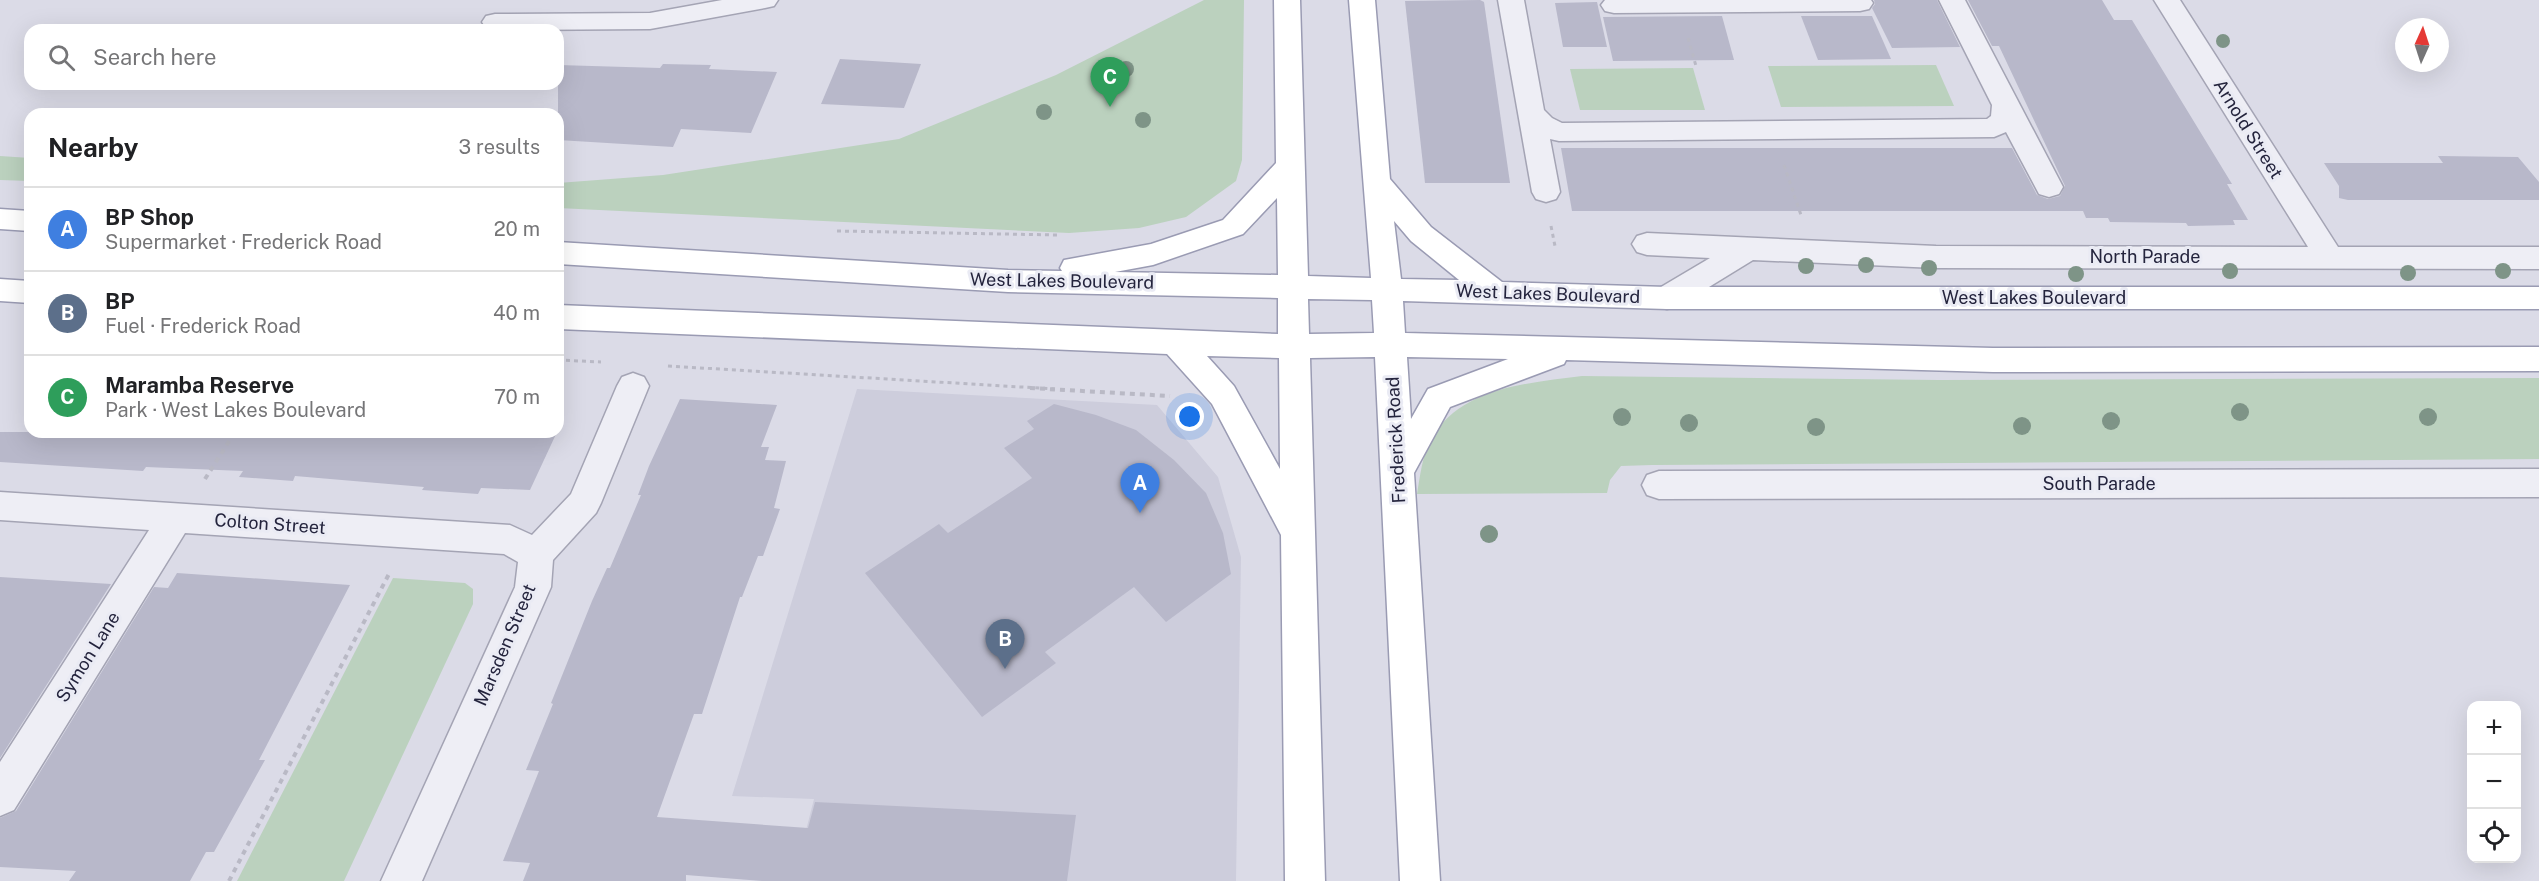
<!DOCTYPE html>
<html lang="en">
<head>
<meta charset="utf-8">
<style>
  :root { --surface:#fff; --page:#f2f2f2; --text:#202124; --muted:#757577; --line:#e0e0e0; --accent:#0f766e }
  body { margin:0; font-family:"Public Sans",sans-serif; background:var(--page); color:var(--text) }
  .controls { position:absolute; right:18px; bottom:18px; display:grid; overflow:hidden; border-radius:12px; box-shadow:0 6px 24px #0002 }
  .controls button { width:54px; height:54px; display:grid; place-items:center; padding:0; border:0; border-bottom:2px solid var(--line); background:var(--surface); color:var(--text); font:30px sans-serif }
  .compass { position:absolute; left:2395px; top:18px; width:54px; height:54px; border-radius:50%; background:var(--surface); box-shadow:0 6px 24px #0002; rotate:3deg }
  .you { position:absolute; left:1190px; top:417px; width:21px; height:21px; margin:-15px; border:4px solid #fff; border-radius:50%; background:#1a73e8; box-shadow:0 0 0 9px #1a73e833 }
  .badge { display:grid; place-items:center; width:39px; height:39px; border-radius:50%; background:var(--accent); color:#fff; font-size:20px; font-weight:700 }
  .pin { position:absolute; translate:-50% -50px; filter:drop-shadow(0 2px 3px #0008) }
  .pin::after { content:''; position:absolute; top:32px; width:21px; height:18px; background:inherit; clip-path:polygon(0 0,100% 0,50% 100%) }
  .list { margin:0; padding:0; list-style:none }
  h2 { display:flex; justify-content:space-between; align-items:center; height:78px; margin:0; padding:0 24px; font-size:26px }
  h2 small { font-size:20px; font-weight:400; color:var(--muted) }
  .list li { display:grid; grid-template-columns:39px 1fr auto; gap:18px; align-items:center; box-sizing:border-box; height:84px; padding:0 24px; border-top:2px solid var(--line) }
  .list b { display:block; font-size:22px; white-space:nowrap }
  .list p { margin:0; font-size:20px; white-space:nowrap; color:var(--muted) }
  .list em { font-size:20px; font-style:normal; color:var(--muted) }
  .icon { flex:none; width:33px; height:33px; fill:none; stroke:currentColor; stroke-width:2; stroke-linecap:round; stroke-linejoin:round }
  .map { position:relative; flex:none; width:2539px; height:881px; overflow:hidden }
  .search { position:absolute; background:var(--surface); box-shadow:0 6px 24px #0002; left:24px; top:24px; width:540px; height:66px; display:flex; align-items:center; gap:15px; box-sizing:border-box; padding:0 21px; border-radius:18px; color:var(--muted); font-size:22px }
  .panel { position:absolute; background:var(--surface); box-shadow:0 6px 24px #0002; left:24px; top:108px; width:540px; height:330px; border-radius:18px }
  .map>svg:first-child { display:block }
</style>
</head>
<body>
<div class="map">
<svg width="2539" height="881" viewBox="0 0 2539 881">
  <rect width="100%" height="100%" fill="#dbdbe7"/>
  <path fill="#cdcddc" d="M857,389L1157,405L1218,477L1241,557L1236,881H793L814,799L732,796Z"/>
  <g fill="#bbd1be">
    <path d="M1204,0H1244L1242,160L1236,181L1186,217L1139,228L1069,233L558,208V183L663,175L899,139L1056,75Z"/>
    <path d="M1936,65L1954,106L1781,107L1768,66Z"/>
    <path d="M1693,68L1705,110H1580L1570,69Z"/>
    <path d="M0,156L30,158V181L0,180Z"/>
    <path d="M1582,376L1939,380L2539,378V459L1652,465L1621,466L1610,480L1607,493L1417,494C1420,477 1422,457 1430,441C1459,387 1529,383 1582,376Z"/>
    <path d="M393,578L465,583L473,589V604L344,881H237Z"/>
  </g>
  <g fill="#b8b8ca">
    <path d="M1480,0L1484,2L1510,183H1425L1405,1Z"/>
    <path d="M1874,0H1937L1960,47L1892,48L1872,8L1875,4Z"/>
    <path d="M1968,0H2102L2114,20H2132L2232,184H2227L2248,220H2233L2235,225L2188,226L2186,223L2110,222L2108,218H2086L2083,211H1572L1561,148H2012L2037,195L2048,199L2060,196L2065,186L1999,46H1992Z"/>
    <path d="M1597,2L1607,47H1563L1555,3Z"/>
    <path d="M1722,16L1734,60L1613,61L1603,17Z"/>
    <path d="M1801,16H1872L1891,59L1818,60Z"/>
    <path d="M840,59L921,64L904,108L821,104Z"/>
    <path d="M663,64L711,65L709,69L777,72L751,133L681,129L673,147L558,140V65L660,68Z"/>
    <path d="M2438,156L2518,157L2539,182V200H2348L2339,198V186L2324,163H2443Z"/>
    <path d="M680,399L777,405L761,447H769L765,460L786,461L774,508L780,509L763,556H758L742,597H740L702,714H694L657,817L808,828L815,802L1076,815L1067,881H762L686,875V881H523L530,863L503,861L539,771L526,770L553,704L551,703L592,601L607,568H610L641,495H638L649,466Z"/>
    <path d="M1054,404L1096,415L1136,430L1174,460L1206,493L1223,533L1231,574L1166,622L1134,587L1045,652L1056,663L982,717L865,573L939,524L948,533L1032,478L1004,448L1034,429L1027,421Z"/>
    <path d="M0,432H557L530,490L481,488L478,494L422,490L424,487L295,476L293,481L239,477L243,471L146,467L143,471L0,462Z"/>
    <path d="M177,573L350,585L259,760H265L214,852H206L190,881H69L76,871L0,867V818L16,811L154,587L168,588Z"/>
    <path d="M0,577L111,584L0,758Z"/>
  </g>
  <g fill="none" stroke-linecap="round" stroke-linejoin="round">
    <g stroke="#a4a4b4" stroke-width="3">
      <g id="minor">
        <path d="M722,0H778L774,6L765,8L650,29L495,30L486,28L482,22L486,16L495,14L650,13Z"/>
        <path d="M1498,0H1524L1544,110L1552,118L1562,123L1987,119L1991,116L1992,105L1939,0H1965L2063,187L2059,194L2049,197L2039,194L2006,132L1994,137L1559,141L1550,139L1560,192L1556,199L1546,202L1536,199L1532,192Z"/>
        <path d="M1605,0H1871L1873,3L1869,9L1860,11L1614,13L1605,11L1601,5Z"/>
        <path d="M2154,0H2180L2338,247H2539V269L1936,268L1753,260L1678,306L1667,309L1656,306L1652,298L1656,290L1710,258L1647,255L1637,252L1632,244L1637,236L1647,233L1936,246L2308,247Z"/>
        <path d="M633,373L644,377L649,386L601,503L596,513L553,560L551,587L422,881H381L515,587L518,562L504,554L185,533L14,810L0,816V762L149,530L0,520V492L510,525L532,535L571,494L617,386L622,377Z"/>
        <path d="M2539,469V497L1659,499L1647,495L1642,485L1647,475L1659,471Z"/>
      </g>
    </g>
    <g stroke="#9a9bb3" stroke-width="3">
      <g id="major">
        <path d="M1274,0H1300L1308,276L1371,278L1349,0H1375L1390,179L1431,227L1502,282L1667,287H2539V309H1667L1403,301L1405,333L1993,348L2539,347V371L1993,372L1566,360L1564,364L1450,407L1414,473L1440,881H1400L1375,357L1310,358L1325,881H1285L1281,535L1212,404L1167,354L558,329V305L1278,334V298L1008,292L558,264V242L1008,270L1062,271L1060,268L1064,260L1151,244L1223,220L1276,163ZM1277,198L1278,275L1115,272L1153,265L1243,234ZM1394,221L1411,241L1459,280L1401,279ZM1308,299L1372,300L1374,333L1309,334ZM1207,356L1279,358L1280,469L1234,386ZM1407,357L1508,359L1428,389L1411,419Z"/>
        <path d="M0,209L30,211V231L0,229Z"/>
        <path d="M0,279L30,281V303L0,301Z"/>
      </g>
    </g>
    <g stroke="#b9b9c5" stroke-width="3" stroke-dasharray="4 4" stroke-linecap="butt">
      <path d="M1688,38L1696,66"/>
      <path d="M1784,165L1801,215"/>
      <path d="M1551,226L1555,246"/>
      <path d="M837,231L1058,235"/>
      <path d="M558,360L601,362"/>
      <path d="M668,366L1055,389"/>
    </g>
    <g stroke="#b9b9c5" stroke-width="4" stroke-dasharray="5 5" stroke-linecap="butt">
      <path d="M1030,388L1170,396"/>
      <path d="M205,479L235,432"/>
      <path d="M229,881L390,572"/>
    </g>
    <use href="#minor" fill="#eeeef5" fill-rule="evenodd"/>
    <use href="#major" fill="#fff" fill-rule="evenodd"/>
  </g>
  <g fill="#7e9487">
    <circle cx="2223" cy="41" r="7"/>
    <circle cx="1126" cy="69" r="8"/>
    <circle cx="1044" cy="112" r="8"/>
    <circle cx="1143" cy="120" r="8"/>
    <circle cx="1866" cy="265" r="8"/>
    <circle cx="1806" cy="266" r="8"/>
    <circle cx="1929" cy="268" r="8"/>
    <circle cx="2230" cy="271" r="8"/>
    <circle cx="2503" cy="271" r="8"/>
    <circle cx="2408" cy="273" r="8"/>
    <circle cx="2076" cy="274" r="8"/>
    <circle cx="2240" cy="412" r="9"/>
    <circle cx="1622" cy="417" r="9"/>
    <circle cx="2428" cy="417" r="9"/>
    <circle cx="2111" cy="421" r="9"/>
    <circle cx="1689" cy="423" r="9"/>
    <circle cx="2022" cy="426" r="9"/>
    <circle cx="1816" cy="427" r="9"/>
    <circle cx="1489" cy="534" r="9"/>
  </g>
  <g text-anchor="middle" stroke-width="6" stroke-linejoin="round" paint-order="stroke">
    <g font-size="18" fill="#24243d" stroke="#eaebf4">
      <text transform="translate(2248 129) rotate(58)" y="6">Arnold Street</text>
      <text x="2145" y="263">North Parade</text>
      <text transform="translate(1062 281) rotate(1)" y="6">West Lakes Boulevard</text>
      <text transform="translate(1548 294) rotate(2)" y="6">West Lakes Boulevard</text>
      <text x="2034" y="304">West Lakes Boulevard</text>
      <text transform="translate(1396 440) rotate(-93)" y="6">Frederick Road</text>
      <text x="2099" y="490">South Parade</text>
      <text transform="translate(270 524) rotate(4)" y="6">Colton Street</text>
      <text transform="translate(505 645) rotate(-67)" y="6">Marsden Street</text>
      <text transform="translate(88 657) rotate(-58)" y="6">Symon Lane</text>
    </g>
  </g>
</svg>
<div class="controls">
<button>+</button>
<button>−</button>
<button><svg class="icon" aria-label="locate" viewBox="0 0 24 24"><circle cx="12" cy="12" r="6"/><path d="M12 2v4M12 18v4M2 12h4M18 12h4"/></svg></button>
</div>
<svg class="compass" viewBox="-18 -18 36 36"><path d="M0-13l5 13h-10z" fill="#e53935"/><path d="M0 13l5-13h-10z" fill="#757577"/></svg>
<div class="you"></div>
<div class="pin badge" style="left:1140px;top:513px;background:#3f7fe0">A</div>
<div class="pin badge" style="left:1005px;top:669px;background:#5c6f8a">B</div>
<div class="pin badge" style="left:1110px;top:107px;background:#2e9e5b">C</div>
<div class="search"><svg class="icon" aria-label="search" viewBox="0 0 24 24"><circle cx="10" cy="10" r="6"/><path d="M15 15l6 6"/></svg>Search here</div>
<section class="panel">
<h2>Nearby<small>3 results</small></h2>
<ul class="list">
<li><span class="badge" style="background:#3f7fe0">A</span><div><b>BP Shop</b><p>Supermarket · Frederick Road</p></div><em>20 m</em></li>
<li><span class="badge" style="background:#5c6f8a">B</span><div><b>BP</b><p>Fuel · Frederick Road</p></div><em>40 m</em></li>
<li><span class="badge" style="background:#2e9e5b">C</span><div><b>Maramba Reserve</b><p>Park · West Lakes Boulevard</p></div><em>70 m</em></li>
</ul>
</section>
</div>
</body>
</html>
